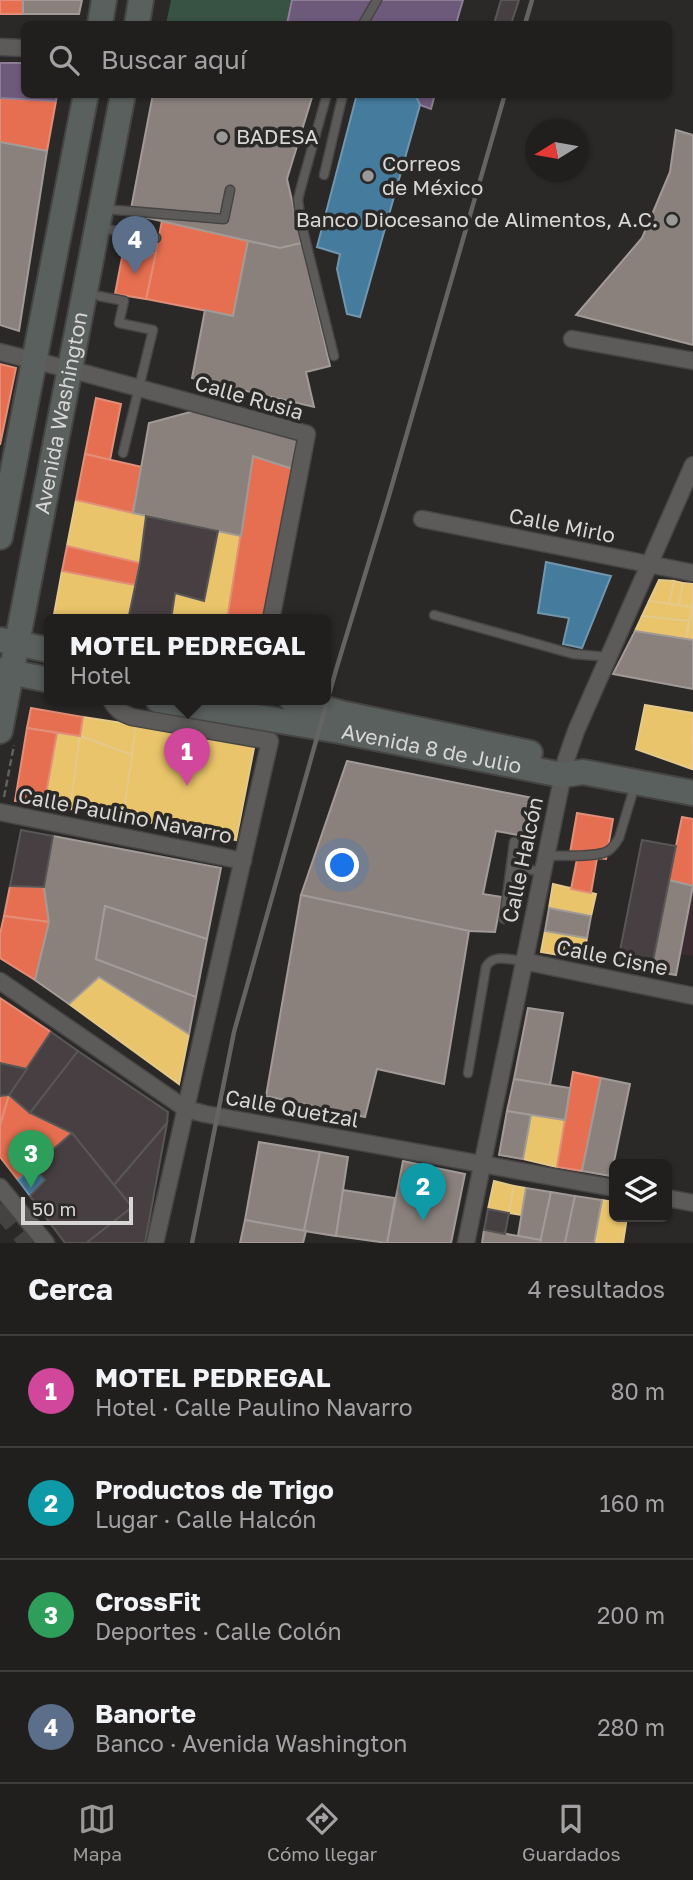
<!DOCTYPE html>
<html lang="es">
<head>
<meta charset="utf-8">
<style>
  :root { --surface:#201f1e; --page:#2d2c2b; --text:#f1f3f6; --muted:#a2a2a4; --line:#3d3d3c; --accent:#9a9998 }
  body { margin:0; font-family:"Golos Text",sans-serif; background:var(--page); color:var(--text) }
  .controls { position:absolute; right:21px; bottom:21px; display:grid; overflow:hidden; border-radius:10px; box-shadow:0 2px 5px #0004 }
  .controls button { width:63px; height:63px; display:grid; place-items:center; padding:0; border:0; border-bottom:2px solid var(--line); background:var(--surface); color:var(--text); font:35px sans-serif }
  .compass { position:absolute; left:525px; top:119px; width:63px; height:63px; border-radius:50%; background:var(--surface); box-shadow:0 2px 5px #0004; rotate:259deg }
  .scale { position:absolute; left:21px; bottom:18px; width:112px; box-sizing:border-box; padding-left:7px; border:4px solid #d7d6d4; border-top:0; font-size:19px; line-height:24px; white-space:nowrap; color:#d7d6d4; -webkit-text-stroke:5px #2b2927; paint-order:stroke }
  .you { position:absolute; left:343px; top:866px; width:24px; height:24px; margin:-18px; border:5px solid #fff; border-radius:50%; background:#1a73e8; box-shadow:0 0 0 10px #1a73e833 }
  .badge { display:grid; place-items:center; width:46px; height:46px; border-radius:50%; background:var(--accent); color:#fff; font-size:23px; font-weight:700 }
  .pin { position:absolute; translate:-50% -58px; filter:drop-shadow(0 2px 4px #0008) }
  .pin::after { content:''; position:absolute; top:37px; width:24px; height:21px; background:inherit; clip-path:polygon(0 0,100% 0,50% 100%) }
  .popup { position:absolute; left:44px; top:614px; width:287px; height:91px; box-sizing:border-box; display:grid; place-content:center; border-radius:10px; background:var(--surface); filter:drop-shadow(0 2px 5px #0005); font-size:23px; white-space:nowrap; color:var(--muted) }
  .popup b { font-size:26px; color:var(--text) }
  .popup::after { content:''; position:absolute; left:50%; top:100%; margin-left:-14px; border:14px solid transparent; border-top-color:var(--surface) }
  .list { margin:0; padding:0; list-style:none }
  h2 { display:flex; justify-content:space-between; align-items:center; height:91px; margin:0; padding:0 28px; font-size:30px }
  h2 small { font-size:23px; font-weight:400; color:var(--muted) }
  .list li { display:grid; grid-template-columns:46px 1fr auto; gap:21px; align-items:center; box-sizing:border-box; height:112px; padding:0 28px; border-top:2px solid var(--line) }
  .list b { display:block; font-size:26px; white-space:nowrap }
  .list p { margin:0; font-size:23px; white-space:nowrap; color:var(--muted) }
  .list em { font-size:23px; font-style:normal; color:var(--muted) }
  .icon { flex:none; width:38px; height:38px; fill:none; stroke:currentColor; stroke-width:2; stroke-linecap:round; stroke-linejoin:round }
  .map { position:relative; flex:none; width:693px; height:1243px; overflow:hidden }
  .search { position:absolute; background:var(--surface); box-shadow:0 2px 5px #0004; left:21px; right:21px; top:21px; height:77px; display:flex; align-items:center; gap:18px; box-sizing:border-box; padding:0 24px; border-radius:10px; color:var(--muted); font-size:26px }
  .sheet { height:539px; background:var(--surface) }
  nav { display:flex; justify-content:space-around; align-items:center; box-sizing:border-box; height:98px; border-top:2px solid var(--line); background:var(--surface); font-size:19px; color:var(--muted) }
  nav a { display:grid; justify-items:center; gap:4px }
  nav .on { color:var(--accent) }
  .map>svg:first-child { display:block }
</style>
</head>
<body>
<div class="map">
<svg width="693" height="1243" viewBox="0 0 693 1243">
  <rect width="100%" height="100%" fill="#2a2928"/>
  <path fill="#3b2b30" d="M693,888V956L680,954Z"/>
  <path fill="#385344" d="M171,0H292L287,24H166Z"/>
  <g fill="#e9c46a" stroke="#e4c98a" stroke-width="2">
    <path d="M76,500L146,516L140,563L67,546Z"/>
    <path d="M218,531L241,536L227,620H171L175,593L204,601Z"/>
    <path d="M62,571L135,585L128,620H53Z"/>
    <path d="M659,580L674,581L669,604L649,601Z"/>
    <path d="M674,581L683,583L679,605L669,604Z"/>
    <path d="M683,583L693,584L692,607L679,605Z"/>
    <path d="M649,601L692,607L689,621L642,616Z"/>
    <path d="M693,601V640L686,639Z"/>
    <path d="M642,616L689,621L686,639L635,631Z"/>
    <path d="M645,705L693,713L692,769L636,749Z"/>
    <path d="M83,717L136,725L132,755L80,736Z"/>
    <path d="M136,725L255,743L236,840L123,817Z"/>
    <path d="M57,733L80,736L70,809L44,805Z"/>
    <path d="M80,736L132,755L123,817L70,809Z"/>
    <path d="M553,884L596,894L591,916L549,908Z"/>
    <path d="M545,931L587,938L583,959L541,952Z"/>
    <path d="M99,977L189,1034L179,1084L69,1004Z"/>
    <path d="M531,1115L565,1120L557,1167L523,1159Z"/>
    <path d="M494,1181L514,1186L509,1213L488,1209Z"/>
    <path d="M514,1186L526,1188L522,1215L509,1213Z"/>
    <path d="M602,1200L614,1202V1217H627L623,1243H595Z"/>
  </g>
  <g fill="#e76f51" stroke="#e28e78" stroke-width="2">
    <rect x="0" y="0" width="23" height="14"/>
    <path d="M0,98L56,101L47,151L0,142Z"/>
    <path d="M162,221L248,241L233,316L146,299Z"/>
    <path d="M124,247L156,253L146,299L115,294Z"/>
    <path d="M0,364L16,368L0,445Z"/>
    <path d="M96,398L121,404L110,460L85,454Z"/>
    <path d="M85,454L142,467L133,513L76,500Z"/>
    <path d="M253,456L293,469L266,620H227Z"/>
    <path d="M67,546L140,563L135,585L62,571Z"/>
    <path d="M31,708L83,717L80,736L27,728Z"/>
    <path d="M27,728L57,733L44,805L15,801Z"/>
    <path d="M577,813L613,819L606,859L597,858L591,893L571,889L578,854L570,853Z"/>
    <path d="M682,817L693,819V886L669,880Z"/>
    <path d="M10,886L44,887L49,922L4,916Z"/>
    <path d="M4,916L49,922L35,980L0,958V934Z"/>
    <path d="M0,998L51,1032L27,1069L0,1063Z"/>
    <path d="M573,1072L601,1078L582,1171L557,1167Z"/>
    <path d="M9,1095L0,1126V1096Z"/>
    <path d="M9,1095L30,1113L72,1133L18,1180L0,1157V1126Z"/>
  </g>
  <g fill="#6d597a" stroke="#8d7e95" stroke-width="2">
    <path d="M292,0H463L456,24H287Z"/>
    <path d="M0,63H24V94H57L56,101L0,98Z"/>
    <path d="M415,94H435L431,109L420,105Z"/>
  </g>
  <g fill="#457b9d" stroke="#7196ae" stroke-width="2">
    <path d="M357,94H415L420,105L360,317L347,314L337,269L340,254L317,247Z"/>
    <path d="M546,562L611,576L582,648L563,644L569,618L538,613Z"/>
    <path d="M34,1166L45,1180L30,1196L18,1180Z"/>
  </g>
  <g fill="#8a817c" stroke="#a19a96" stroke-width="2">
    <path d="M23,0H82L79,14H23Z"/>
    <path d="M153,94H313L287,179L302,243L280,248L130,214Z"/>
    <path d="M676,130L693,135V345L576,315L642,238L670,172Z"/>
    <path d="M0,142L47,151L19,331L0,325Z"/>
    <path d="M248,241L280,248L302,243L330,366L306,372L314,407L192,378L205,310L233,316Z"/>
    <path d="M194,411L299,439L293,469L253,456L241,536L133,513L149,423Z"/>
    <path d="M635,631L693,640V689L613,674Z"/>
    <path d="M347,761L543,800L535,838L496,831L483,894L502,897L495,932L469,931L301,895Z"/>
    <path d="M53,836L221,868L207,939L105,906L96,959L196,997L189,1034L99,977L69,1004L35,980L49,922L44,887Z"/>
    <path d="M669,880L693,886L676,975L651,971Z"/>
    <path d="M301,895L469,931L444,1084L377,1069L365,1117L266,1096Z"/>
    <path d="M105,906L207,939L196,997L96,959Z"/>
    <path d="M549,908L591,916L587,938L545,931Z"/>
    <path d="M528,1008L563,1013L550,1085L514,1079Z"/>
    <path d="M601,1078L630,1084L611,1176L582,1171Z"/>
    <path d="M514,1079L570,1088L565,1120L507,1111Z"/>
    <path d="M507,1111L531,1115L523,1159L499,1155Z"/>
    <path d="M259,1142L320,1152L304,1231L245,1220Z"/>
    <path d="M320,1152L348,1157L336,1236L304,1231Z"/>
    <path d="M403,1161L465,1174L451,1243H387Z"/>
    <path d="M526,1188L551,1192L541,1240L518,1236Z"/>
    <path d="M343,1190L395,1198L387,1243L336,1236Z"/>
    <path d="M551,1192L575,1196L565,1243H540Z"/>
    <path d="M575,1196L602,1200L594,1243H565Z"/>
    <path d="M245,1220L306,1231L303,1243H240Z"/>
    <path d="M484,1230L518,1236L541,1240L540,1243H482Z"/>
  </g>
  <g fill="#483f42" stroke="#585756" stroke-width="2">
    <path d="M501,0H519L511,24H494Z"/>
    <path d="M146,516L218,531L204,601L175,593L171,620H128L140,563Z"/>
    <path d="M21,830L53,836L44,887L10,886Z"/>
    <path d="M642,840L676,846L651,971L617,966Z"/>
    <path d="M51,1032L78,1051L30,1113L9,1095Z"/>
    <path d="M78,1051L168,1112L167,1123L114,1185L72,1133L30,1113Z"/>
    <path d="M0,1063L27,1069L9,1095L0,1096Z"/>
    <path d="M167,1123L145,1243H86L132,1207L114,1185Z"/>
    <path d="M72,1133L132,1207L86,1243H65L30,1196L45,1180L34,1166Z"/>
    <path d="M488,1209L509,1213L505,1234L484,1230Z"/>
  </g>
  <g fill="none" stroke-linecap="round" stroke-linejoin="round">
    <path stroke="#444342" stroke-width="24" stroke-dasharray="24 12" stroke-linecap="butt" d="M0,1204L32,1243"/>
    <g stroke="#464544" stroke-width="11">
      <g id="service">
        <path d="M363,24L377,0"/>
        <path d="M327,94L300,191L298,200L301,222L334,356"/>
        <path d="M324,175L343,94"/>
        <path d="M104,209L224,219L230,190"/>
        <path d="M101,228L156,238"/>
        <path d="M99,296L124,301L119,323L153,330L123,453"/>
        <path d="M434,615L573,654L609,657"/>
        <path d="M547,856C562,855 595,858 608,851C613,848 616,843 619,838L635,785"/>
        <path d="M511,866L542,872"/>
        <path d="M504,919L514,842"/>
        <path d="M468,1073L486,967C493,953 510,960 523,961"/>
      </g>
    </g>
    <g stroke="#464544" stroke-width="19">
      <g id="minor">
        <path d="M0,47L24,48"/>
        <path d="M572,339L693,361"/>
        <path d="M0,352L84,373L307,434L271,620"/>
        <path d="M422,519L693,573"/>
        <path d="M111,700C116,710 122,713 132,717L270,741L155,1243"/>
        <path d="M0,812L243,861"/>
        <path d="M523,961L693,996"/>
        <path d="M0,981L186,1109L205,1114L614,1188"/>
        <path d="M0,1187L46,1243"/>
        <path d="M667,1198L693,1203"/>
        <path d="M466,1243L566,760L576,731L693,465"/>
      </g>
    </g>
    <g stroke="#464544" stroke-width="28">
      <g id="primary">
        <path d="M100,24L104,0"/>
        <path d="M137,24L141,0"/>
        <path d="M0,537L86,94"/>
        <path d="M1,640L49,650"/>
        <path d="M0,670L49,680"/>
        <path id="s1" d="M158,700L340,731L562,775L583,772L693,793"/>
        <path d="M292,700L345,714L530,753"/>
        <path id="s2" d="M0,731L123,94"/>
      </g>
    </g>
    <path stroke="#61605f" stroke-width="2.5" stroke-dasharray="7 3.5" stroke-linecap="butt" d="M4,797L14,745"/>
    <use href="#service" stroke="#5c5b5a" stroke-width="8"/>
    <use href="#minor" stroke="#5c5b5a" stroke-width="16"/>
    <use href="#primary" stroke="#59605e" stroke-width="24"/>
    <g stroke="#646463" stroke-width="4.5">
      <path d="M525,24L532,0"/>
      <path d="M192,1243L234,1032L336,670L388,499L505,94"/>
    </g>
  </g>
  <g fill="#9a9998" stroke="#2b2927" stroke-width="2.5">
    <circle cx="222" cy="137" r="7"/>
    <circle cx="368" cy="176" r="7"/>
    <circle cx="672" cy="220" r="7"/>
  </g>
  <g text-anchor="middle" stroke-width="7" stroke-linejoin="round" paint-order="stroke">
    <g font-size="21" fill="#d7d6d4" stroke="#2b2927" text-anchor="start">
      <text x="236" y="144">BADESA</text>
      <text x="382" y="171">Correos<tspan x="382" dy="24">de México</tspan></text>
      <text x="658" y="227" text-anchor="end">Banco Diocesano de Alimentos, A.C.</text>
    </g>
    <g font-size="21" fill="#d7d6d4" stroke="#2b2927">
      <text transform="translate(249 398) rotate(16)" y="7">Calle Rusia</text>
      <text dy="7" stroke="none"><textPath href="#s2" startOffset="324">Avenida Washington</textPath></text>
      <text transform="translate(562 526) rotate(11)" y="7">Calle Mirlo</text>
      <text dy="7" stroke="none"><textPath href="#s1" startOffset="278">Avenida 8 de Julio</textPath></text>
      <text transform="translate(125 816) rotate(11)" y="7">Calle Paulino Navarro</text>
      <text transform="translate(523 860) rotate(-78)" y="7">Calle Halcón</text>
      <text transform="translate(612 958) rotate(11)" y="7">Calle Cisne</text>
      <text transform="translate(292 1109) rotate(10)" y="7">Calle Quetzal</text>
    </g>
  </g>
</svg>
<div class="controls">
<button><svg class="icon" aria-label="layers" viewBox="0 0 24 24"><path d="M12 4l9 5-9 5-9-5zM3 14l9 5 9-5"/></svg></button>
</div>
<svg class="compass" viewBox="-18 -18 36 36"><path d="M0-13l5 13h-10z" fill="#e53935"/><path d="M0 13l5-13h-10z" fill="#a2a2a4"/></svg>
<div class="scale">50 m</div>
<div class="you"></div>
<div class="pin badge" style="left:187px;top:786px;background:#d1479c">1</div>
<div class="popup"><b>MOTEL PEDREGAL</b>Hotel</div>
<div class="pin badge" style="left:423px;top:1221px;background:#0f9aa8">2</div>
<div class="pin badge" style="left:31px;top:1188px;background:#2e9e5b">3</div>
<div class="pin badge" style="left:135px;top:274px;background:#5c6f8a">4</div>
<div class="search"><svg class="icon" aria-label="search" viewBox="0 0 24 24"><circle cx="10" cy="10" r="6"/><path d="M15 15l6 6"/></svg>Buscar aquí</div>
</div>
<section class="sheet">
<h2>Cerca<small>4 resultados</small></h2>
<ul class="list">
<li><span class="badge" style="background:#d1479c">1</span><div><b>MOTEL PEDREGAL</b><p>Hotel · Calle Paulino Navarro</p></div><em>80 m</em></li>
<li><span class="badge" style="background:#0f9aa8">2</span><div><b>Productos de Trigo</b><p>Lugar · Calle Halcón</p></div><em>160 m</em></li>
<li><span class="badge" style="background:#2e9e5b">3</span><div><b>CrossFit</b><p>Deportes · Calle Colón</p></div><em>200 m</em></li>
<li><span class="badge" style="background:#5c6f8a">4</span><div><b>Banorte</b><p>Banco · Avenida Washington</p></div><em>280 m</em></li>
</ul>
</section>
<nav>
<a class="on"><svg class="icon" aria-label="map" viewBox="0 0 24 24"><path d="M3 6l6-2 6 2 6-2v14l-6 2-6-2-6 2zM9 4v14M15 6v14"/></svg>Mapa</a>
<a><svg class="icon" aria-label="directions" viewBox="0 0 24 24"><path d="M12 3l9 9-9 9-9-9zM9 14v-3h6M13 9l2 2-2 2"/></svg>Cómo llegar</a>
<a><svg class="icon" aria-label="saved" viewBox="0 0 24 24"><path d="M7 4h10v16l-5-4-5 4z"/></svg>Guardados</a>
</nav>
</body>
</html>
